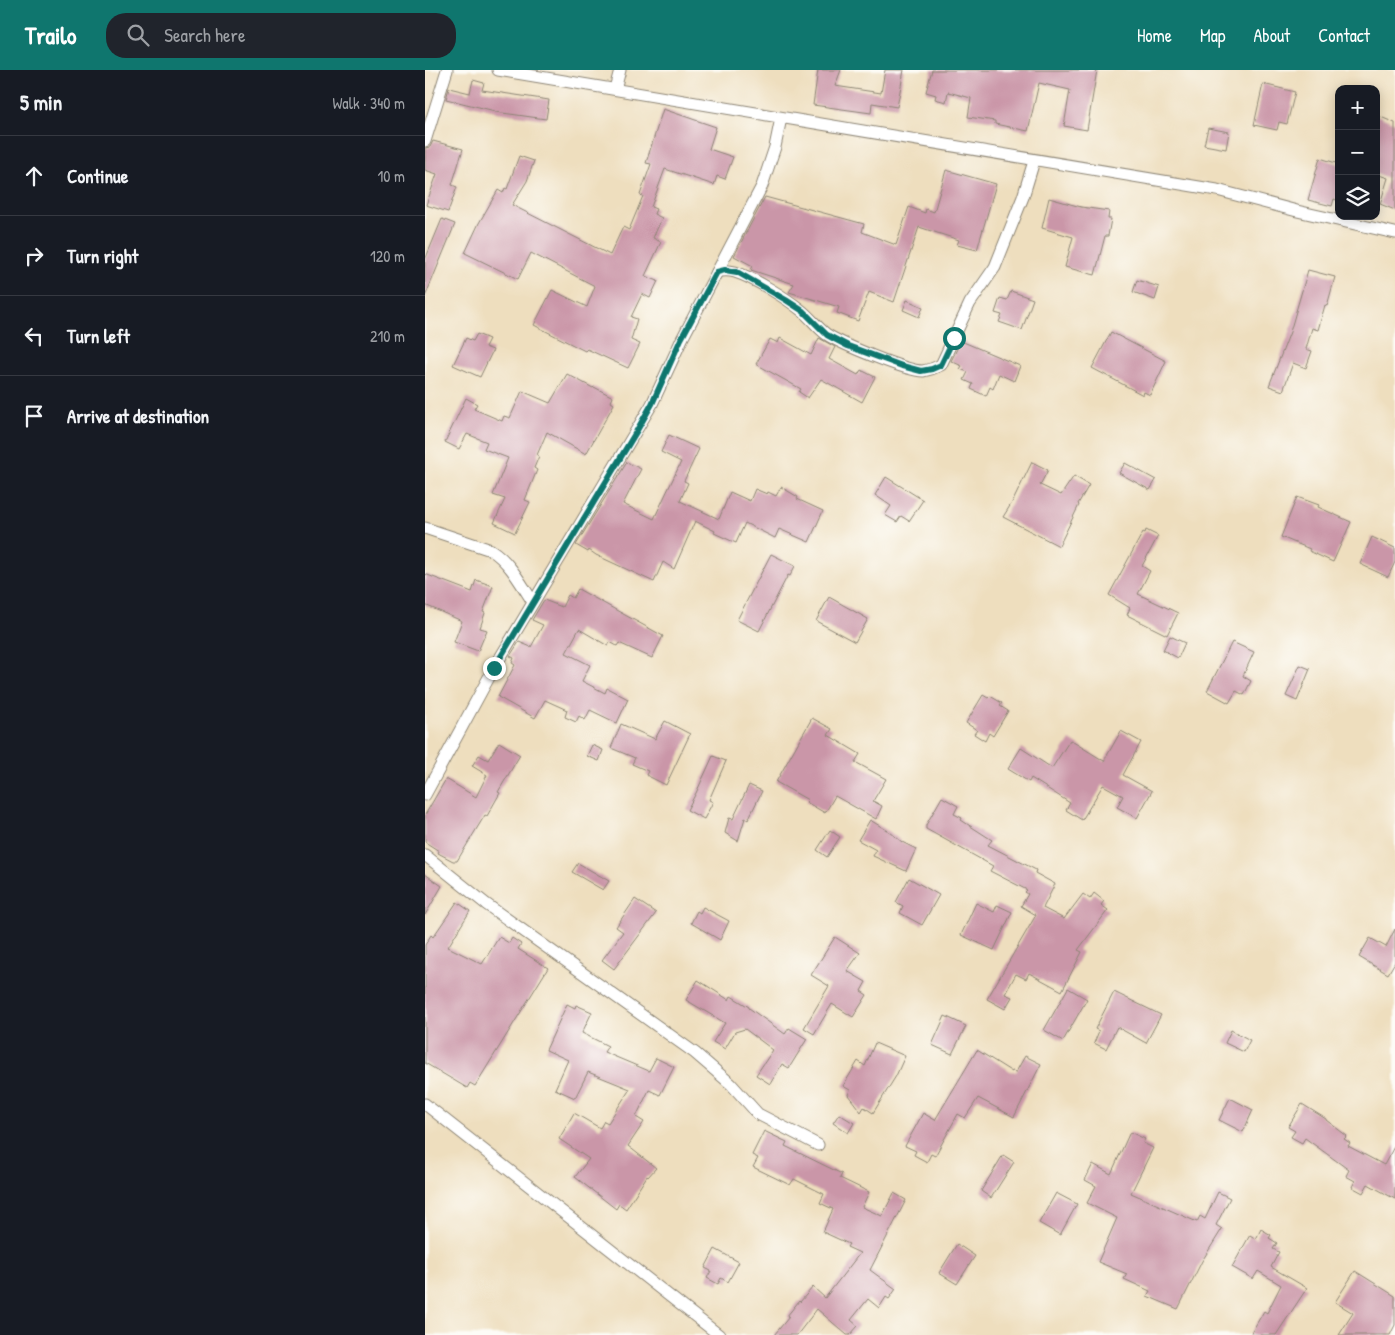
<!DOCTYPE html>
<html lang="en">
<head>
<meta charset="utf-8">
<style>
  :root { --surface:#171b24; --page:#20242c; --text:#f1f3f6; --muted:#9ea1a6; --line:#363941; --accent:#0f766e }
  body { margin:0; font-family:"Patrick Hand",sans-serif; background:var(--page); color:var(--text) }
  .controls { position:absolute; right:15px; top:15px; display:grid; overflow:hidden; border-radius:10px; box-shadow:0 2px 12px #0003 }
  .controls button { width:45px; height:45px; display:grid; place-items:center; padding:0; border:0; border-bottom:1px solid var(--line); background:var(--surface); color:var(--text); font:25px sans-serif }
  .stop { position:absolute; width:15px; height:15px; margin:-11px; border:4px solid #0f766e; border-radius:50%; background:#fff }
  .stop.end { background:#0f766e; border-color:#fff; box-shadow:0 1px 5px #0008 }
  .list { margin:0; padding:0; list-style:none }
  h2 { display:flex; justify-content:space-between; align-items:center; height:65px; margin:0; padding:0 20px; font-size:21px }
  h2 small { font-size:16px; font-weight:400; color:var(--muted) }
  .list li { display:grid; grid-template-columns:32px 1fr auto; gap:15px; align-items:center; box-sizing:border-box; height:80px; padding:0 20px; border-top:1px solid var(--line) }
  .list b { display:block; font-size:19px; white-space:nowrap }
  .list em { font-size:16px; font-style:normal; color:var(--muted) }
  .icon { flex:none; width:28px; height:28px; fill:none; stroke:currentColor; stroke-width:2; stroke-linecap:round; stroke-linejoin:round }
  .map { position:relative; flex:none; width:970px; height:1265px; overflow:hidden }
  header { display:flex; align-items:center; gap:30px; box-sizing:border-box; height:70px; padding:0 25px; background:var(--accent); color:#fff }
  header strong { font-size:24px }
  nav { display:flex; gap:28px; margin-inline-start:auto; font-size:18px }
  .search { width:350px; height:45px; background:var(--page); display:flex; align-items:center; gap:12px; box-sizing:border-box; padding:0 18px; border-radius:20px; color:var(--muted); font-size:19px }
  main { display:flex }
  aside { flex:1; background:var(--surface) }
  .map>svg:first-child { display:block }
</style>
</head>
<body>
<header>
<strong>Trailo</strong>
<div class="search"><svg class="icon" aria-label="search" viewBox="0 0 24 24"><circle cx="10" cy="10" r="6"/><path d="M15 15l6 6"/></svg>Search here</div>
<nav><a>Home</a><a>Map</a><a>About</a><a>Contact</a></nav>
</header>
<main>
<aside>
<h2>5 min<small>Walk · 340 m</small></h2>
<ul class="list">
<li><svg class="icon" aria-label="ahead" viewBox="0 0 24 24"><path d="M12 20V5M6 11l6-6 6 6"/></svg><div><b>Continue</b></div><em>10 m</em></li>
<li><svg class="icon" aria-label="right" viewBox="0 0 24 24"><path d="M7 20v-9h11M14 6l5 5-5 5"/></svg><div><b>Turn right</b></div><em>120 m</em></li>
<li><svg class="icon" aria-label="left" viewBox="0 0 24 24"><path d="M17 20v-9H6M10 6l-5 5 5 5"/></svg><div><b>Turn left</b></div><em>210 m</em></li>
<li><svg class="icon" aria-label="arrive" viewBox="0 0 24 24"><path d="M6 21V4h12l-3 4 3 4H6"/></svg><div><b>Arrive at destination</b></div></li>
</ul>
</aside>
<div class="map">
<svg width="970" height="1265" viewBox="0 0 970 1265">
  <rect width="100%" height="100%" fill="#fdfcf7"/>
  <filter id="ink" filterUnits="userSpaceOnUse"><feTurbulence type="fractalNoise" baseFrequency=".02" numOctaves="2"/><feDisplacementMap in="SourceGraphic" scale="10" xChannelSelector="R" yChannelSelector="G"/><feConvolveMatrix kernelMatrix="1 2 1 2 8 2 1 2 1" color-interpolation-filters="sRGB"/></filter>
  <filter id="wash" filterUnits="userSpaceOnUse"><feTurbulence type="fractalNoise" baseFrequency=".0096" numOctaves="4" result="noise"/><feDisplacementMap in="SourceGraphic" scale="20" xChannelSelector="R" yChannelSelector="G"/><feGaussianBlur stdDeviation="1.12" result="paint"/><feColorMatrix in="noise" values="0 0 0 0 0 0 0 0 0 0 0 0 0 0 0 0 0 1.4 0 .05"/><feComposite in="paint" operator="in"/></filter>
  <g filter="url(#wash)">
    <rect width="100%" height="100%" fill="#eedebe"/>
    <g id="blocks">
      <g fill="#ca96a8">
        <path d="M393,0H416L410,16L456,23L460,0H479L472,37L447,33L446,43L388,35Z"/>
        <path d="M507,0H672L662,60L639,56L645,20L614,13L603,61L570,54V51L543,47L546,28L523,22L521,32L510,29L511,25L501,22Z"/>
        <path d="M48,10L59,13L57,20L124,30L121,49L70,42V41L21,29L24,18L45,23Z"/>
        <path d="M838,14L870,22L862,54L854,52L852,60L829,55Z"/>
        <path d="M238,39L291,57L284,79L308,87L300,109L292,106L289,115L240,99L226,137L231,139L229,144L237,148L228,168L236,172L220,206L233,211L225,228L217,224L206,247L212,249L206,270L215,274L203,298L162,279L160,281L109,255L127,220L162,237L170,216L106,183L93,209L40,183L54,153L73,120L78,123L80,118L82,119L94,86L109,91L102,111L87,135L185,185L198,157L204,160L218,126L215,125L226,94L221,93Z"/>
        <path d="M951,45L970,53V140L955,134L963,108L951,104Z"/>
        <path d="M783,58L804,62L801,79L779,75Z"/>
        <path d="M8,71L38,79L27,115L32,117L23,142L1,135L12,104L0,100V78L5,77Z"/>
        <path d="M895,88L914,94V131L909,129L907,136L883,130Z"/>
        <path d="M521,100L571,114L552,180L532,175L534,170L494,157L469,232L444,222L433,251L412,243L414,237L364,222L369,214L326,200L328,196L309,186L340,127L439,154L437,162L471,175L484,137L500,143L501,139L509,142Z"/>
        <path d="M624,128L656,137L684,141L683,149H686L683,166H680L670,205L640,197L648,167L617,158Z"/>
        <path d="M17,149L30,154L0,227V190Z"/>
        <path d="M883,200L910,207L902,236L900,235L893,260L887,258L881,279L887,281L881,298L868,293L858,321L844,316L865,262Z"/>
        <path d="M712,210L734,217L730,230L708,222Z"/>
        <path d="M586,221L608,229L597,260L574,252L577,245L570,243L575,228L582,230Z"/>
        <path d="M482,230L498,237L494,247L478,240Z"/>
        <path d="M686,262L741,291L725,325L719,322L718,325L667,298Z"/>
        <path d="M52,264L64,269L60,277L68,280L55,307L28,295L41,268L48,271Z"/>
        <path d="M355,268L386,285L394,268L410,277L404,289L433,305L436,300L450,307L437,332L396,309L383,328L374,322L376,319L331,294L345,269L353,273Z"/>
        <path d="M536,271L595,296L589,311L574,304L568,319L565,317L561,326L546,319L548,314L539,310L543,302L535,299L537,296L526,291Z"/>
        <path d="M142,304L168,318L169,317L188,327L186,332L189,334L161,384L122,362L112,385L114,386L109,398L112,400L100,430L105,432L90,463L69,453L80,429L68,425L83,388L59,379L62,372L42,364L34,379L20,372L41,328L52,334L49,339L77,351L79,346L85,348L97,321L125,333Z"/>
        <path d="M244,365L274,379L259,411L263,413L255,431L294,449L305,422L325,431L330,419L342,424L343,422L351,426L356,417L373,427L372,429L398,441L384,472L354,459L350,468L320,453L311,473L289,463L290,461L270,451L249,499L238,492L229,512L171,485L164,480L163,482L151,475L202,392L216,399L198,434L229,449L256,392L236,382Z"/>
        <path d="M607,392L623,400L615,415L636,425L649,406L664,415L653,434L654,435L634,476L578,447L588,431Z"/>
        <path d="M700,393L731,410L725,420L694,403Z"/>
        <path d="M461,407L498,430L484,451L476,446L472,452L460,445L466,436L450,425Z"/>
        <path d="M872,427L894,435L893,437L926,452L908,492L884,481L885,479L856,467Z"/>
        <path d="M721,460L733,466L717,496L725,501L713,524L753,543L742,565L702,545L705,538L684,525L718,462L720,463Z"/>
        <path d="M947,467L970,478V492L963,507L935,494Z"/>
        <path d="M346,484L370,496L365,506L363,505L334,561L312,550Z"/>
        <path d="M0,504L47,522L51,510L68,516L58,542L60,543L55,558L62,560L53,581L29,572L37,551L0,535Z"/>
        <path d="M153,519L238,566L227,588L194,573L192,576L185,572L183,576L154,559L141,583L165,595L157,611L180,623L182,618L203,629L192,653L165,640L160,650L154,646L151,652L140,647L142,640L120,630L110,648L73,627L90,595L87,593L89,588L85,586L94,572L106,577L118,555L107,550L119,530L137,537L143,525L148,528Z"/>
        <path d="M404,527L443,549L430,572L391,551Z"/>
        <path d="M745,566L760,573L753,588L738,580Z"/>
        <path d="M807,572L829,582L818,606L826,611L819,625L811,621L804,633L782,621Z"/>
        <path d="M875,595L885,599L872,631L861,626Z"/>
        <path d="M558,625L563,628L565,626L577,633L575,636L583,641L568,666L564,663L560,671L549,664L552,660L541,653Z"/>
        <path d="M387,648L407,659L403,665L435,684L430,692L461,709L448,731L457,736L451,749L410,726L400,743L381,732L383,730L351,712Z"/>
        <path d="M240,651L265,664L241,715L221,705L223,701L207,694L210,688L186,678L196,654L230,669Z"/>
        <path d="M696,661L716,672L698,705L727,721L712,748L692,737L698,726L678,715L657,750L641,740L645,733L606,708L604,712L583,699L596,678L627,698L645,670L679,691Z"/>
        <path d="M74,672L95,685L73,722L75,723L62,746L60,745L32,791H28L13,783L14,781L0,772V745L21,709L51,727L62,705L47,696L54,685L63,690Z"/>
        <path d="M167,675L178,680L174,691L162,686Z"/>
        <path d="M288,686L301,691L284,730L288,732L279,749L262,740L271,723Z"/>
        <path d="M324,715L337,721L323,750L320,748L313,771L300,763L304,748L308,749Z"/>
        <path d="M517,727L533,736L529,744L537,748L536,750L567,770L563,775L611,800L610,803L630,814L618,838L639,849L658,824L665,829L669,823L679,831L676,835L683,840L653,880L657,882L637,921L604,903L601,909L591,904L580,924L587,927L580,939L562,929L611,845L596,836L603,824L600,822L602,820L565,801L568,796L501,759V755Z"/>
        <path d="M445,750L465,762L477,772L491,779L481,801L448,786L451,780L433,770Z"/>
        <path d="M405,760L415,767L402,787L392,780Z"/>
        <path d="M153,793L184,811L178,820L147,802Z"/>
        <path d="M0,804L17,816L0,845Z"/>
        <path d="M484,808L514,825L497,855L475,843L478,836L471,832Z"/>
        <path d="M210,829L231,843L189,899L177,890L198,862L191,857Z"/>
        <path d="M32,832L45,841L23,877L57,894L74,867L84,873L87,868L96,874L93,879L123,898L50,1016L45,1013L42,1018L0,993V875L6,865L8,867Z"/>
        <path d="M551,833L569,842L572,835L587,842L569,880L536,865Z"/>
        <path d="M278,837L304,851L295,870L266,853L272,841L275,843Z"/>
        <path d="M970,859V892L963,904L934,887L945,868L961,877Z"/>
        <path d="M410,867L435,883L422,901L441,912L436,921L442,925L428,947L407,934L389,964L379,958L404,916L386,905Z"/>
        <path d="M273,910L304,930L306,926L324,937V938L360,964L364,958L382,969L364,998L357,994L345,1014L331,1005L348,980L320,959L310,962L300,979L288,972L300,953L261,930Z"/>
        <path d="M643,918L662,929L638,971L619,960Z"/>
        <path d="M689,922L736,945L721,973L692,957L681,979L669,973L674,961L670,959Z"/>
        <path d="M142,934L150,938L151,935L167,942L157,963L183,976L179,982L224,1001L231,988L249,997L235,1025L224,1020L211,1047L219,1052L203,1076L231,1098L223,1107L222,1106L201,1139L194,1134L191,1139L150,1107L164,1089L134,1069L149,1043L175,1058L179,1051L183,1053L205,1019L163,1002L150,1028L130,1019L143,990L121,980Z"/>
        <path d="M520,946L541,956L527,984L507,975Z"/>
        <path d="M806,960L825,970L819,982L800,973Z"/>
        <path d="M450,973L480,986L471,1006L448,1043L439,1037L436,1042L423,1025L425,1020L418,1016L433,991L440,996Z"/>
        <path d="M552,980L587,1002V1001L591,1002L600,986L616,994L589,1047L553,1028L540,1048L533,1044L510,1086L506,1084L502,1092L489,1085L491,1081L480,1076L498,1043L510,1050Z"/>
        <path d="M805,1028L828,1040L818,1062L794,1050Z"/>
        <path d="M877,1034L901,1049V1050L922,1066L919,1069L925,1073L923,1076L959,1095L970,1075V1129L943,1114L938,1123L927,1117L930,1111L921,1106L924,1100L880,1068L877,1073L866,1067L870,1061L863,1057Z"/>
        <path d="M414,1044L429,1053L423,1063L408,1053Z"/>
        <path d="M339,1061L362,1072L360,1076L417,1104L415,1108L444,1122L437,1137L457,1146L469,1123L481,1130L445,1200L471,1219L464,1229L461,1227L454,1238L443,1229L426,1250L433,1256L425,1265H422L392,1239L372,1265H349L364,1247L362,1246L374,1231L375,1232L388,1217L400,1228L435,1183L422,1177L424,1174L398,1162L408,1139L395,1133L399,1124L369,1109L365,1115L328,1097L333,1088L327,1085Z"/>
        <path d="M705,1062L720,1069L718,1073L728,1078L706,1123L772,1152L775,1146L780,1149L793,1122L805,1128L791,1155L797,1159L777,1191L753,1239L722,1226L725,1221L699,1209L702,1204L673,1192L692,1148L662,1133L671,1116L660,1110L668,1094L686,1104Z"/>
        <path d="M578,1085L589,1092L566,1128L556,1121Z"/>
        <path d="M631,1123L652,1134L635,1165L614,1153Z"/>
        <path d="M836,1159L846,1165L844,1168L852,1173L848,1179L854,1182L846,1197L882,1218L851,1265H825L839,1241L842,1243L856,1215L833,1201L828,1209L807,1197L825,1165L831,1169Z"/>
        <path d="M532,1174L550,1186L532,1214L514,1203Z"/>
        <path d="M290,1179L314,1192L303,1212L296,1208L293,1214L282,1208L286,1201L280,1198Z"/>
        <path d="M930,1201L970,1226V1255L965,1265H914L928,1243L910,1232Z"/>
      </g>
    </g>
  </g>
  <g filter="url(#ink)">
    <use href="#blocks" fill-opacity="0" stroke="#8c8474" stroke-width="1"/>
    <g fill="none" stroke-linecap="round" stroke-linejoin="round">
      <g stroke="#8c8474" stroke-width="13">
        <g id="minor">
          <path d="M73,0L792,120L872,141L970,163"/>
          <path d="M190,19L195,0"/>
          <path d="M0,71L22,0"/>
          <path d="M292,202C299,200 303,200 310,202C329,208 361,228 376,240C385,247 392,257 401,264C416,274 481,301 498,301C504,300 510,298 516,295L545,233L570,197L598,127L609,91"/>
          <path d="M0,458L66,480C85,492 96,514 108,532"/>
          <path d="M0,725L69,598L227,334L257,269L337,116L350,77L356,48"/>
          <path d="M0,785L61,834L270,983L306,1014L333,1044L393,1075"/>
          <path d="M0,1034L294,1265"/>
        </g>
      </g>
      <use href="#minor" stroke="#fff" stroke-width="11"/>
    </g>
  </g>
  <g fill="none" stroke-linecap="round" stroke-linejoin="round" filter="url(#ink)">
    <path stroke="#0f766e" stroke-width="6" d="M69,598L211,362L227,334L256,269L292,202L300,200L312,202L361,230L378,241L402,265L423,276L477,296L496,301L507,299L516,295L529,268"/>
  </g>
</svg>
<div class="controls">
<button>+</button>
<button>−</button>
<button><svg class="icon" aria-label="layers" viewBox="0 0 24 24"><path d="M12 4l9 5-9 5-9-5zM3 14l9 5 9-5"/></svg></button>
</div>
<div class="stop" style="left:529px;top:268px"></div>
<div class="stop end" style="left:69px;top:598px"></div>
</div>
</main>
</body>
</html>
